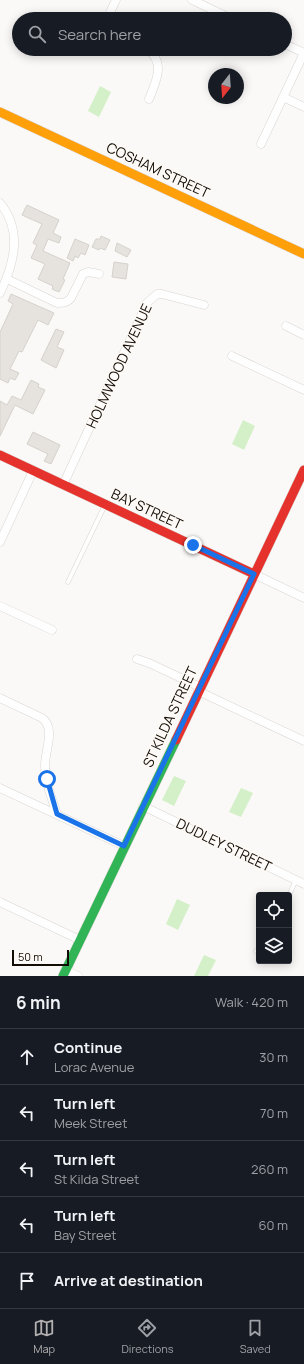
<!DOCTYPE html>
<html lang="en">
<head>
<meta charset="utf-8">
<style>
  :root { --surface:#171b24; --page:#20242c; --text:#f1f3f6; --muted:#9ea1a6; --line:#363941; --accent:#b2b0b0 }
  body { margin:0; font-family:Manrope,sans-serif; background:var(--page); color:var(--text) }
  .controls { position:absolute; right:12px; bottom:12px; display:grid; overflow:hidden; border-radius:4px; box-shadow:0 2px 10px #0003 }
  .controls button { width:36px; height:36px; display:grid; place-items:center; padding:0; border:0; border-bottom:1px solid var(--line); background:var(--surface); color:var(--text); font:20px sans-serif }
  .compass { position:absolute; left:208px; top:68px; width:36px; height:36px; border-radius:50%; background:var(--surface); box-shadow:0 2px 10px #0003; rotate:197deg }
  .scale { position:absolute; left:12px; bottom:10px; width:57px; box-sizing:border-box; padding-left:4px; border:2px solid #120c05; border-top:0; font-size:11px; line-height:14px; white-space:nowrap; color:#120c05; -webkit-text-stroke:3px #fdf9f5; paint-order:stroke }
  .stop { position:absolute; width:12px; height:12px; margin:-9px; border:3px solid #1a73e8; border-radius:50%; background:#fff }
  .stop.end { background:#1a73e8; border-color:#fff; box-shadow:0 1px 4px #0008 }
  .list { margin:0; padding:0; list-style:none }
  h2 { display:flex; justify-content:space-between; align-items:center; height:52px; margin:0; padding:0 16px; font-size:17px }
  h2 small { font-size:13px; font-weight:400; color:var(--muted) }
  .list li { display:grid; grid-template-columns:26px 1fr auto; gap:12px; align-items:center; box-sizing:border-box; height:56px; padding:0 16px; border-top:1px solid var(--line) }
  .list b { display:block; font-size:15px; white-space:nowrap }
  .list p { margin:0; font-size:13px; white-space:nowrap; color:var(--muted) }
  .list em { font-size:13px; font-style:normal; color:var(--muted) }
  .icon { flex:none; width:22px; height:22px; fill:none; stroke:currentColor; stroke-width:2; stroke-linecap:round; stroke-linejoin:round }
  .map { position:relative; flex:none; width:304px; height:976px; overflow:hidden }
  .search { position:absolute; background:var(--surface); box-shadow:0 2px 10px #0003; left:12px; right:12px; top:12px; height:44px; display:flex; align-items:center; gap:10px; box-sizing:border-box; padding:0 14px; border-radius:22px; color:var(--muted); font-size:15px }
  .sheet { height:332px; background:var(--surface) }
  nav { display:flex; justify-content:space-around; align-items:center; box-sizing:border-box; height:56px; border-top:1px solid var(--line); background:var(--surface); font-size:11px; color:var(--muted) }
  nav a { display:grid; justify-items:center; gap:2px }
  nav .on { color:var(--accent) }
  .map>svg:first-child { display:block }
</style>
</head>
<body>
<div class="map">
<svg width="304" height="976" viewBox="0 0 304 976">
  <rect width="100%" height="100%" fill="#fbf9f7"/>
  <g fill="#d4f0c8">
    <path d="M100,86L111,92L99,117L88,111Z"/>
    <path d="M243,420L255,426L244,450L232,444Z"/>
    <path d="M174,776L186,781L174,806L162,800Z"/>
    <path d="M241,788L253,793L241,817L229,812Z"/>
    <path d="M177,899L190,905L178,930L166,924Z"/>
    <path d="M204,955L216,960L208,976H194Z"/>
  </g>
  <g fill="#e6e2dd" stroke="#d5d1cc">
    <path d="M27,205L59,220L53,233L61,237L59,243L48,239L43,251L70,263L63,279L65,280L59,292L52,289L53,286L38,279L45,264L31,258L37,245L33,243L42,224L22,215Z"/>
    <path d="M101,236L110,240L105,250L100,248L99,250L92,247L96,239H100Z"/>
    <path d="M75,239L89,245L85,255L81,253L78,258L75,256L73,261L67,258Z"/>
    <path d="M117,243L131,250L127,257L115,251Z"/>
    <path d="M114,262L128,264L126,279L112,277Z"/>
    <path d="M11,294L54,313L48,325L38,320L22,352L19,351L10,369L19,373L15,380L10,378L8,383L0,379V332L13,304L8,301Z"/>
    <path d="M56,329L64,332L57,347L64,350L56,368L41,360Z"/>
    <path d="M31,380L39,384L38,387L45,390L33,414L15,405L0,436V401L7,405L12,396L21,400Z"/>
    <path d="M33,432L60,445L51,464L44,461L48,454L27,444Z"/>
  </g>
  <g fill="none" stroke-linecap="round" stroke-linejoin="round">
    <g stroke="#d9d5d0" stroke-width="5">
      <g id="lane">
        <path d="M68,582L105,505"/>
        <path d="M289,895L296,880"/>
        <path d="M259,948L256,951L259,953"/>
      </g>
    </g>
    <g stroke="#d9d5d0" stroke-width="9">
      <g id="street">
        <path d="M192,0L232,19"/>
        <path d="M107,19L116,0"/>
        <path d="M285,44L304,53"/>
        <path d="M147,49C166,62 156,82 149,99"/>
        <path d="M283,97L304,107"/>
        <path d="M261,144L304,53"/>
        <path d="M0,203C23,231 14,264 0,293"/>
        <path d="M7,279L57,303C63,303 67,303 71,298L83,274L88,272L99,274"/>
        <path d="M286,326L304,335"/>
        <path d="M232,356L304,390"/>
        <path d="M63,485L147,303L157,294H162L204,305"/>
        <path d="M0,542L33,471"/>
        <path d="M254,574L304,598"/>
        <path d="M0,606L52,630"/>
        <path d="M137,659L149,663L200,687"/>
        <path d="M198,691L304,741"/>
        <path d="M0,698L42,718C56,728 45,750 45,765C45,782 52,799 57,814"/>
        <path d="M0,788L124,846"/>
        <path d="M143,806L304,884"/>
        <path d="M0,902L80,940"/>
        <path d="M65,970L78,976"/>
      </g>
    </g>
    <g stroke="#d9d5d0" stroke-width="10">
      <path id="fast" d="M63,976L176,740"/>
    </g>
    <g stroke="#d9d5d0" stroke-width="10">
      <path id="slow" d="M0,112L304,254"/>
    </g>
    <g stroke="#d9d5d0" stroke-width="10">
      <g id="jam">
        <path d="M0,455L254,574"/>
        <path d="M176,740L304,470"/>
      </g>
    </g>
    <use href="#lane" stroke="#fefefe" stroke-width="4"/>
    <use href="#street" stroke="#fefefe" stroke-width="8"/>
    <use href="#fast" stroke="#30b455" stroke-width="9"/>
    <use href="#slow" stroke="#ff9f0a" stroke-width="9"/>
    <use href="#jam" stroke="#e5322d" stroke-width="9"/>
  </g>
  <g fill="none" stroke-linecap="round" stroke-linejoin="round">
    <path stroke="#1a73e8" stroke-width="5" d="M47,779L57,814L124,846L254,574L193,545"/>
  </g>
  <g text-anchor="middle" stroke-width="3" stroke-linejoin="round" paint-order="stroke">
    <g font-size="14" fill="#120c05" stroke="#fdf9f5">
      <text transform="translate(158 170) rotate(25)" y="5">COSHAM STREET</text>
      <text transform="translate(119 366) rotate(-65)" y="5">HOLMWOOD AVENUE</text>
      <text transform="translate(147 509) rotate(25)" y="5">BAY STREET</text>
      <text transform="translate(170 717) rotate(-65)" y="5">ST KILDA STREET</text>
      <text transform="translate(224 845) rotate(26)" y="5">DUDLEY STREET</text>
    </g>
  </g>
</svg>
<div class="controls">
<button><svg class="icon" aria-label="locate" viewBox="0 0 24 24"><circle cx="12" cy="12" r="6"/><path d="M12 2v4M12 18v4M2 12h4M18 12h4"/></svg></button>
<button><svg class="icon" aria-label="layers" viewBox="0 0 24 24"><path d="M12 4l9 5-9 5-9-5zM3 14l9 5 9-5"/></svg></button>
</div>
<svg class="compass" viewBox="-18 -18 36 36"><path d="M0-13l5 13h-10z" fill="#e53935"/><path d="M0 13l5-13h-10z" fill="#9ea1a6"/></svg>
<div class="scale">50 m</div>
<div class="stop" style="left:47px;top:779px"></div>
<div class="stop end" style="left:193px;top:545px"></div>
<div class="search"><svg class="icon" aria-label="search" viewBox="0 0 24 24"><circle cx="10" cy="10" r="6"/><path d="M15 15l6 6"/></svg>Search here</div>
</div>
<section class="sheet">
<h2>6 min<small>Walk · 420 m</small></h2>
<ul class="list">
<li><svg class="icon" aria-label="ahead" viewBox="0 0 24 24"><path d="M12 20V5M6 11l6-6 6 6"/></svg><div><b>Continue</b><p>Lorac Avenue</p></div><em>30 m</em></li>
<li><svg class="icon" aria-label="left" viewBox="0 0 24 24"><path d="M17 20v-9H6M10 6l-5 5 5 5"/></svg><div><b>Turn left</b><p>Meek Street</p></div><em>70 m</em></li>
<li><svg class="icon" aria-label="left" viewBox="0 0 24 24"><path d="M17 20v-9H6M10 6l-5 5 5 5"/></svg><div><b>Turn left</b><p>St Kilda Street</p></div><em>260 m</em></li>
<li><svg class="icon" aria-label="left" viewBox="0 0 24 24"><path d="M17 20v-9H6M10 6l-5 5 5 5"/></svg><div><b>Turn left</b><p>Bay Street</p></div><em>60 m</em></li>
<li><svg class="icon" aria-label="arrive" viewBox="0 0 24 24"><path d="M6 21V4h12l-3 4 3 4H6"/></svg><div><b>Arrive at destination</b></div></li>
</ul>
</section>
<nav>
<a class="on"><svg class="icon" aria-label="map" viewBox="0 0 24 24"><path d="M3 6l6-2 6 2 6-2v14l-6 2-6-2-6 2zM9 4v14M15 6v14"/></svg>Map</a>
<a><svg class="icon" aria-label="directions" viewBox="0 0 24 24"><path d="M12 3l9 9-9 9-9-9zM9 14v-3h6M13 9l2 2-2 2"/></svg>Directions</a>
<a><svg class="icon" aria-label="saved" viewBox="0 0 24 24"><path d="M7 4h10v16l-5-4-5 4z"/></svg>Saved</a>
</nav>
</body>
</html>
